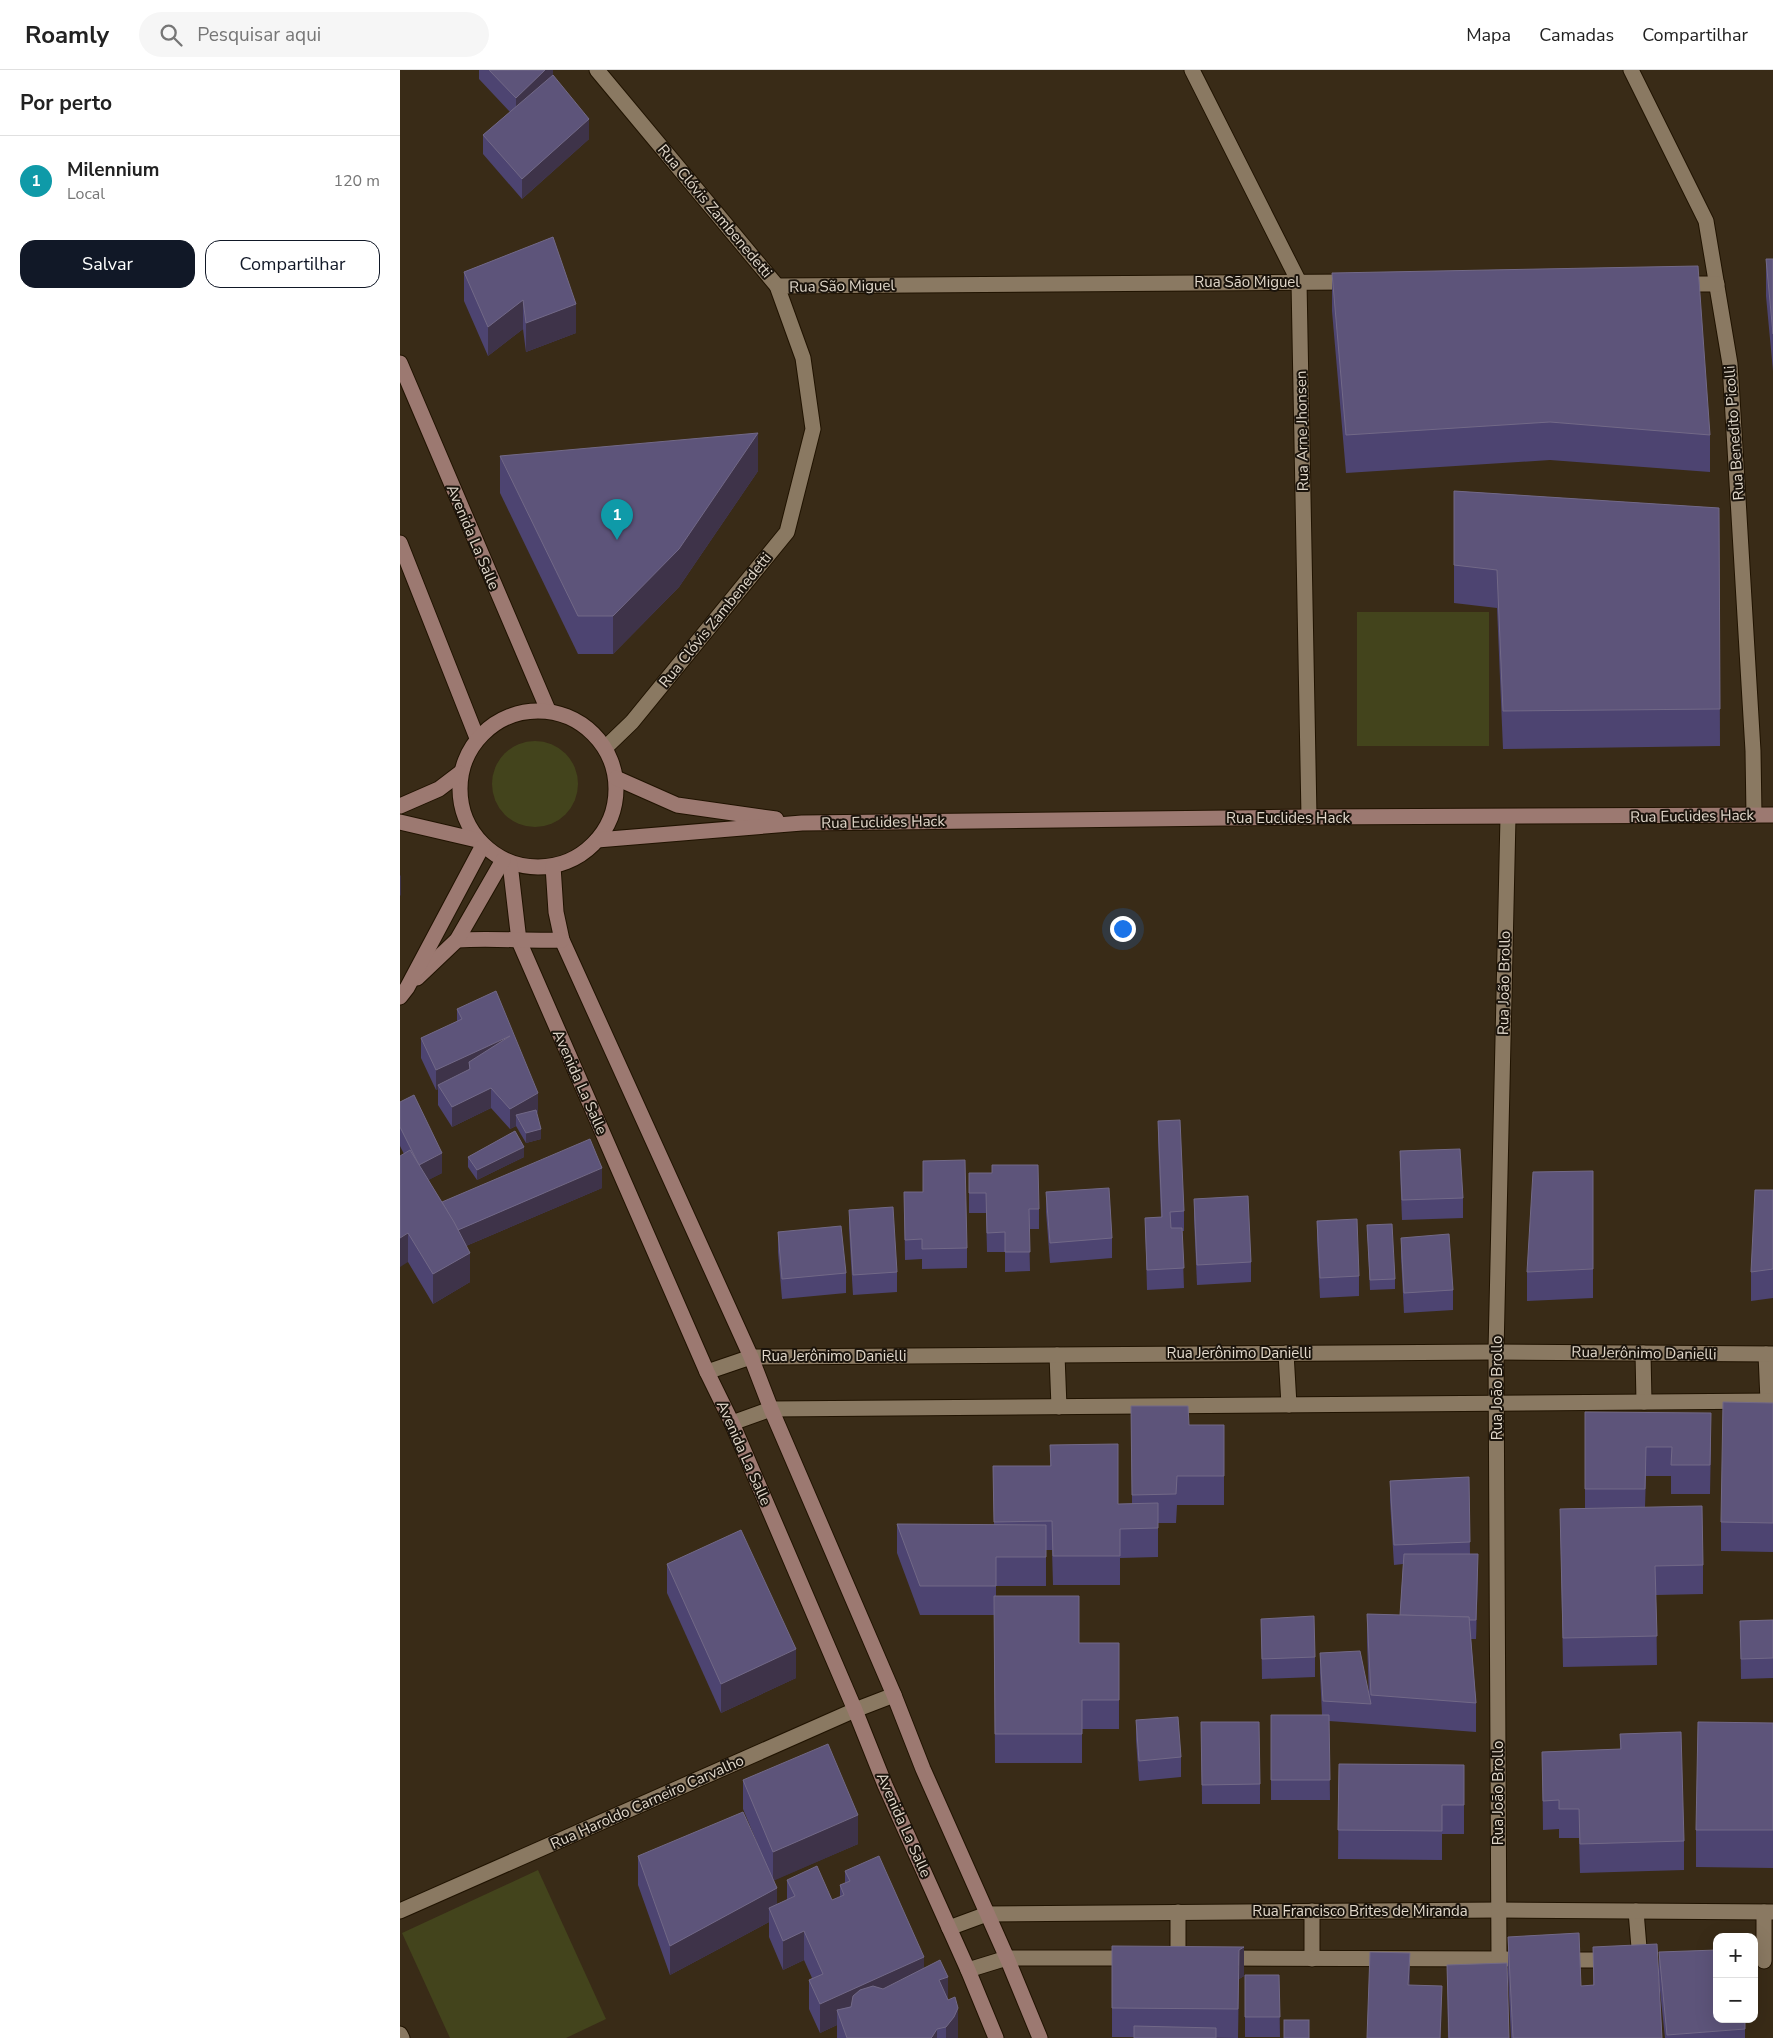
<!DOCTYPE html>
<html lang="pt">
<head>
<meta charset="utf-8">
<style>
  :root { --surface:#fff; --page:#f6f6f6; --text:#222; --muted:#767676; --line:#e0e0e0; --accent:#111827 }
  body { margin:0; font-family:"Nunito Sans",sans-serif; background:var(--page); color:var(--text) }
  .controls { position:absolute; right:15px; bottom:15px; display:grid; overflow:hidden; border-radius:10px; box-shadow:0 5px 20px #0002 }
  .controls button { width:45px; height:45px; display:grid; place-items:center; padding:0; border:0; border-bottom:1px solid var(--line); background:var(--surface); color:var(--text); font:25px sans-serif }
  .you { position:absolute; left:722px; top:858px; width:18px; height:18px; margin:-12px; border:4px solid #fff; border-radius:50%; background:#1a73e8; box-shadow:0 0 0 8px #1a73e833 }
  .badge { display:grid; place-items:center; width:32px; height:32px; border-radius:50%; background:var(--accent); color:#fff; font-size:16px; font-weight:700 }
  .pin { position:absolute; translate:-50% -41px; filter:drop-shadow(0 1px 2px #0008) }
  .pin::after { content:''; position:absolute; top:26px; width:18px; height:15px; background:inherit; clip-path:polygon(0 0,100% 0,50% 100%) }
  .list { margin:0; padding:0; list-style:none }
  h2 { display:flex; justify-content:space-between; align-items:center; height:65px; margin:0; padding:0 20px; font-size:21px }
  h2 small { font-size:16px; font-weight:400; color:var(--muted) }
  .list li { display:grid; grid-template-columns:32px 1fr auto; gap:15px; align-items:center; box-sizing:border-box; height:90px; padding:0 20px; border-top:1px solid var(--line) }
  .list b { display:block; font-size:19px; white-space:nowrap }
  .list p { margin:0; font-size:16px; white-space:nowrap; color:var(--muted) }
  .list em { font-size:16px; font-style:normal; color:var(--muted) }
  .actions { display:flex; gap:10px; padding:15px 20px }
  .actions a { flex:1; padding:11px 0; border:1px solid var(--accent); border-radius:15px; text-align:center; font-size:18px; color:var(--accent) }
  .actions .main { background:var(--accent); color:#fff }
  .icon { flex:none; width:28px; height:28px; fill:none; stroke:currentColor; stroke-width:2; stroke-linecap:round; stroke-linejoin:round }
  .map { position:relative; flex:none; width:1373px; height:1968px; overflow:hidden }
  header { display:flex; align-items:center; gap:30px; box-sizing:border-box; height:70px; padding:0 25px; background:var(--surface); border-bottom:1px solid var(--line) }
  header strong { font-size:24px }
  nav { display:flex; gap:28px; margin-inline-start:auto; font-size:18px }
  .search { width:350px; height:45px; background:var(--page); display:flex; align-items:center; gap:12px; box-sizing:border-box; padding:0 18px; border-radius:28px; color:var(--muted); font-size:19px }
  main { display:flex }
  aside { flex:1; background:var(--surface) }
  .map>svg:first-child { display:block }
</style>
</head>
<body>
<header>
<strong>Roamly</strong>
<div class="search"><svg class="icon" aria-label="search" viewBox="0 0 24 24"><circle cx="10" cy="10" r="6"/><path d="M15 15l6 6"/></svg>Pesquisar aqui</div>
<nav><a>Mapa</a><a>Camadas</a><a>Compartilhar</a></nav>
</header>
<main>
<aside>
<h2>Por perto<small></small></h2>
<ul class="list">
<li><span class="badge" style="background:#0f9aa8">1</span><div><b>Milennium</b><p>Local</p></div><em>120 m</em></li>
</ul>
<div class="actions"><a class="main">Salvar</a><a>Compartilhar</a></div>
</aside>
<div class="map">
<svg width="1373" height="1968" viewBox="0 0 1373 1968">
  <rect width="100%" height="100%" fill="#392b17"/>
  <g fill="#43441c">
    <rect x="957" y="542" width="132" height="134"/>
    <circle cx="135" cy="714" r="43"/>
    <path d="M138,1800L206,1949L166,1968H50L2,1863Z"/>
  </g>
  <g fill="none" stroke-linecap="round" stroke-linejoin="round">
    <g stroke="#201301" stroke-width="17">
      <g id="street">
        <path d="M197,0L377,216L403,288L413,359L387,462L232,652L205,678"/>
        <path d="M792,0L899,212L909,747"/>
        <path d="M1231,0L1306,151L1330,294L1353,681L1354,745"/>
        <path d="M1279,214H1317"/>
        <path d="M377,216L951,212"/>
        <path d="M886,1283L889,1335"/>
        <path d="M1243,1283L1244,1332"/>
        <path d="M1366,1284L1368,1331"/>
        <path d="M657,1285L659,1337"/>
        <path d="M307,1302L351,1287L1096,1282L1373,1284"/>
        <path d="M332,1353L371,1339L1373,1331"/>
        <path d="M0,1841L455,1640L494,1625"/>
        <path d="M912,1841V1889"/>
        <path d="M1236,1841L1240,1890"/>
        <path d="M778,1842V1888"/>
        <path d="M549,1858L587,1844L1099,1840L1373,1842"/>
        <path d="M825,1888L1107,1889"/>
        <path d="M1099,1889L1096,1282L1108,747"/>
        <path d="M1160,1890H1212"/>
        <path d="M1364,1891V1842"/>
        <path d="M568,1900L607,1888H732"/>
        <path d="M0,1964L2,1968"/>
      </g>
    </g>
    <g stroke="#201301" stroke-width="17">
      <g id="secondary">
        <path d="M0,293L148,640"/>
        <path d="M0,473L77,668"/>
        <circle cx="138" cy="719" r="78"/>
        <path d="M216,708L277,735L376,749"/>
        <path d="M0,736L39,719L60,703"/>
        <path d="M0,752L77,770"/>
        <path d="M197,770L402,753L909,747L1373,745"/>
        <path d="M110,793L119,871L307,1302L332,1353L455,1640L485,1715L568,1900L596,1968"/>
        <path d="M153,796L156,842L162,870L351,1287L371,1339L494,1625L523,1699L607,1888L640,1968"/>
        <path d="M57,870C92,868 127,871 162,870"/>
        <path d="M17,908L57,870L103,790"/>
        <path d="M0,927L7,918L82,777"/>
      </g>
    </g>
    <use href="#street" stroke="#8a7962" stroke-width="15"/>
    <use href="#secondary" stroke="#9c7971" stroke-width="15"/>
  </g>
  <g fill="#4d4471">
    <path d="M79,0H153V5L189,69L122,129L83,84V65L110,42L79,9Z"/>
    <path d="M153,167L176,263L126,282L123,259L88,286L64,231V202Z"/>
    <path d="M1366,189H1373V301L1366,226Z"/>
    <path d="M932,203L1310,365V402L1150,390L946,403L932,241Z"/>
    <path d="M100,386L358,401L279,517L213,584H178L100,423Z"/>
    <path d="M1054,421L1319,438L1320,676L1103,679L1097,538L1054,533Z"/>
    <path d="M57,939L138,1042L136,1043L141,1069L126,1073L116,1056L110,1059L91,1038L52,1057L38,1035V1019L36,1020L21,988V968L57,952Z"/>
    <path d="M0,1032L42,1103L28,1110L42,1132L202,1118L66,1176L70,1212L33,1234L8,1192L4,1084L0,1076Z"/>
    <path d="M758,1051L784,1141V1161H782L784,1218L747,1220L745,1148L761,1147L758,1071Z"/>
    <path d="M1000,1081L1063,1128V1148L1002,1150L1000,1101Z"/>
    <path d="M68,1087H124L77,1110L68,1097Z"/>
    <path d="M569,1103L639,1139V1159H629L630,1201L605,1202V1182H587L586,1143H569Z"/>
    <path d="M1373,1120V1228L1351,1231V1202Z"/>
    <path d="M504,1122L567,1178V1198L522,1199V1189L505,1190Z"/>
    <path d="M646,1122L712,1168V1188L650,1193L646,1142Z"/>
    <path d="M794,1129L851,1192V1212L797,1215L794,1148Z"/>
    <path d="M449,1140L497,1202V1222L453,1225L449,1159Z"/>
    <path d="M917,1151L959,1206V1226L920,1228L917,1171Z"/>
    <path d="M967,1155L995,1209V1219L970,1220Z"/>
    <path d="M378,1162L446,1203V1223L382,1229L378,1182Z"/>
    <path d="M1001,1168L1053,1220V1240L1004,1243L1001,1187Z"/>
    <path d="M1193,1199V1228L1127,1231V1202Z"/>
    <path d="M1373,1333V1482L1321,1481V1452Z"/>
    <path d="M731,1336L789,1355H824V1435H777L776,1453H758V1487L720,1488V1515H653L652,1480H646V1516H596V1526L679,1573L719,1630V1659H682V1693H595L594,1545H520L497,1483V1454L594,1455L593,1396H650V1375L718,1434H732Z"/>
    <path d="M1185,1342L1311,1372L1310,1424H1271V1406H1246L1245,1437L1303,1495V1524L1256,1525L1257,1595L1163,1597L1160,1439L1185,1438Z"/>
    <path d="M1069,1407L1070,1484L1078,1504L1076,1569H1071L1076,1633V1662L971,1654L929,1651L930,1730H871V1645H922L920,1603V1583L969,1627L967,1573V1544L1000,1545L1003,1494L994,1495L990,1431V1411Z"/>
    <path d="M267,1494L396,1608L321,1643L267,1523Z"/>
    <path d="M861,1549L915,1587V1607L862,1609Z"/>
    <path d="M1373,1550V1608L1341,1609L1340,1551Z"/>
    <path d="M736,1650L781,1687V1707L739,1711L736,1670Z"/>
    <path d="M801,1652L860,1714V1734H802Z"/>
    <path d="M1373,1653V1798L1296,1797V1760Z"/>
    <path d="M1220,1664L1284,1771V1800L1180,1803L1179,1768H1159V1759L1143,1760L1142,1682L1220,1679Z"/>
    <path d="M939,1694L1064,1695V1764H1042V1790L938,1789Z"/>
    <path d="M343,1710L458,1774L374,1810L377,1834L387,1830V1810L432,1830L440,1827V1815L445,1813V1801L524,1898L548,1929L558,1968H437V1955L420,1963L409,1939V1910L412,1908L404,1890L383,1900L369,1867V1852L270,1905L238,1815V1786L357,1773L343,1739Z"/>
    <path d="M1108,1867L1181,1916L1193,1915V1877L1259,1910V1882L1345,1959V1968H1265L1259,1911L1262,1968H1111L1108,1904Z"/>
    <path d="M712,1876L844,1906L839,1909L838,1968L712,1967Z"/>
    <path d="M1047,1895L1109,1968H1048Z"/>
    <path d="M845,1905H879L880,1967H845Z"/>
  </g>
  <g fill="#3e3349">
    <path d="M145,0H153V12L116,48V28Z"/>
    <path d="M189,49V69L122,129V109Z"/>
    <path d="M123,230V259L88,286V257Z"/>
    <path d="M176,234V263L126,282V253Z"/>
    <path d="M358,363V401L279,517L213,584V546Z"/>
    <path d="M1,805V825L0,826V806Z"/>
    <path d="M110,966L70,999L69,992V1004L38,1015V1019L36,1020V1000Z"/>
    <path d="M91,1018V1038L52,1057V1037Z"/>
    <path d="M138,1023V1042L120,1053L116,1045V1056L110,1059V1039Z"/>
    <path d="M141,1059V1069L126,1073V1063Z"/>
    <path d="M124,1077V1087L77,1110V1100Z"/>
    <path d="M42,1083V1103L19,1115V1095Z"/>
    <path d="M202,1098V1118L54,1181V1162Z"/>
    <path d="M8,1163V1192L0,1197V1168Z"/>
    <path d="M70,1183V1212L33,1234V1204Z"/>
    <path d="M1078,1484V1504L1076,1569V1550Z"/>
    <path d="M396,1579V1608L321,1643V1614Z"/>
    <path d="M458,1745V1774L373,1811V1782Z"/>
    <path d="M377,1818V1847L369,1838V1852L270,1905V1876Z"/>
    <path d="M404,1861V1890L383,1900V1871Z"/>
    <path d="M844,1877V1906L839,1909L838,1968L839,1880Z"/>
    <path d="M1010,1883V1912L1008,1944V1915Z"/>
    <path d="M524,1887V1916L437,1940V1955L420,1963V1934Z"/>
    <path d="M548,1907V1955L558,1938V1968H546V1957L539,1910Z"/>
    <path d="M1042,1916L1041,1968H1040Z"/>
    <path d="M537,1959V1968H531Z"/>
  </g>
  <g fill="#5d547a" stroke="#726987">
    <path d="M89,0H145L116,28Z"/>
    <path d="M153,5L189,49L122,109L83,65Z"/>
    <path d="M153,167L176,234L126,253L123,230L88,257L64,202Z"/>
    <path d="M1366,189H1373V264Z"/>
    <path d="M1298,196L1310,365L1150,352L946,365L932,203Z"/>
    <path d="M358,363L279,479L213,546H178L100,386Z"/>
    <path d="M1054,421L1319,438L1320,639L1103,641L1097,500L1054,495Z"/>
    <path d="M96,921L138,1023L110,1039L91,1018L52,1037L38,1015L70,999L69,992L110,966L36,1000L21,968L62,949L57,939Z"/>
    <path d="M14,1025L42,1083L19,1095L0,1057V1032Z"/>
    <path d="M136,1040L141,1059L126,1063L116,1045Z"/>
    <path d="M780,1050L784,1141L770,1142L771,1158H782L784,1198L747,1200L745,1148L762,1147L758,1051Z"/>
    <path d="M115,1061L124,1077L77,1100L68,1087Z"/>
    <path d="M190,1069L202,1098L58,1160L42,1132Z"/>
    <path d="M1060,1079L1063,1128L1002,1130L1000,1081Z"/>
    <path d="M10,1080L54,1152L70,1183L33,1204L8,1163L0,1168V1086Z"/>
    <path d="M565,1090L567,1178L522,1179V1169L505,1170L504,1122H523V1091Z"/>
    <path d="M592,1095H638L639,1139H629L630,1182H605V1162L587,1163L586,1123H569V1103H592Z"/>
    <path d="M1193,1101V1199L1127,1202L1133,1102Z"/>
    <path d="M709,1118L712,1168L650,1173L646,1122Z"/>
    <path d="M1355,1120H1373V1199L1351,1202Z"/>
    <path d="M848,1126L851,1192L797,1195L794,1129Z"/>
    <path d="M493,1137L497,1202L453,1205L449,1140Z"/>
    <path d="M957,1149L959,1206L920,1208L917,1151Z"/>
    <path d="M992,1154L995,1209L970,1210L967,1155Z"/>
    <path d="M441,1156L446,1203L382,1209L378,1162Z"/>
    <path d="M1049,1164L1053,1220L1004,1223L1001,1168Z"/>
    <path d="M1323,1332L1373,1333V1453L1321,1452Z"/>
    <path d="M731,1336H788L789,1355H824V1406H777L776,1424L732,1425Z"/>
    <path d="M1185,1342L1311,1343L1310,1395H1271L1272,1377H1246L1245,1419H1185Z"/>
    <path d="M718,1374V1434L758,1433V1458L720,1459V1486H653L652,1451L594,1452L593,1396H651L650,1375Z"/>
    <path d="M1069,1407L1070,1472L994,1475L990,1411Z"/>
    <path d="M1302,1436L1303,1495L1255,1496L1257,1566L1163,1568L1160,1439Z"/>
    <path d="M497,1454L646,1455V1487H596V1516H520Z"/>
    <path d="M341,1460L396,1579L321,1614L267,1494Z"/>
    <path d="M1004,1484H1078L1076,1550H1069V1547L1000,1545Z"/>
    <path d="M594,1526H679V1573H719V1630H682V1664H595Z"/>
    <path d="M967,1544L1069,1547L1076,1633L971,1625Z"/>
    <path d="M914,1546L915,1587L862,1589L861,1549Z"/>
    <path d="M1373,1550V1588L1341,1589L1340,1551Z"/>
    <path d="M960,1581L971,1634L923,1631L920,1583Z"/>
    <path d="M871,1645H929L930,1710H871Z"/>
    <path d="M778,1647L781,1687L739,1691L736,1650Z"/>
    <path d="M801,1652H859L860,1714L802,1715Z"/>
    <path d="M1298,1652L1373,1653V1760H1296Z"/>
    <path d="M1281,1662L1284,1771L1180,1774L1179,1739H1159V1730L1143,1731L1142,1682L1221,1679L1220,1664Z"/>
    <path d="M428,1674L458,1745L373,1782L343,1710Z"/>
    <path d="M939,1694L1064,1695V1735H1042V1761L938,1760Z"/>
    <path d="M343,1742L377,1818L270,1876L238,1786Z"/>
    <path d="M479,1786L524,1887L420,1934L409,1910L423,1904L404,1861L383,1871L369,1838L395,1826L387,1810L417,1796L432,1830L444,1825L440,1815L450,1811L445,1801Z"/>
    <path d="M1179,1863L1181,1916L1194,1915L1193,1877L1257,1874L1262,1968H1113L1108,1867Z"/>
    <path d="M712,1876L844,1877L839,1880L838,1939L712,1938Z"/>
    <path d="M1317,1880V1949H1345V1959L1267,1965L1259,1882Z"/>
    <path d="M970,1882L1010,1883L1008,1915L1042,1916L1040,1968H967Z"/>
    <path d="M540,1890L548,1907L539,1910L548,1930L555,1927L558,1938L554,1947L546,1957L537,1959L532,1967L531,1968H447L437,1940L451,1937L453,1926L460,1920L473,1916L483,1919Z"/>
    <path d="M1107,1893L1109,1968H1049L1047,1895Z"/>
    <path d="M845,1905H879L880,1947H845Z"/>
    <rect x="884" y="1950" width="25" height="18"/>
    <path d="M734,1956L816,1958V1968H734Z"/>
  </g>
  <g text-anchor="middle" stroke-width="4" stroke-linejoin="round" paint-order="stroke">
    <g font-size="15" fill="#e1d8cb" stroke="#1b140c">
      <text transform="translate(315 141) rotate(50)" y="5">Rua Clóvis Zambenedetti</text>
      <text x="847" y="217">Rua São Miguel</text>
      <text transform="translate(442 216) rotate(-1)" y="5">Rua São Miguel</text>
      <text transform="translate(902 361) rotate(-91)" y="5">Rua Arne Jhonsen</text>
      <text transform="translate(1334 363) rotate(-94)" y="5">Rua Benedito Picolli</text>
      <text transform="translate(73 467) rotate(67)" y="5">Avenida La Salle</text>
      <text transform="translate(315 550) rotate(-51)" y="5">Rua Clóvis Zambenedetti</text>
      <text transform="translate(1292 746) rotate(-1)" y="5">Rua Euclides Hack</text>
      <text x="888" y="753">Rua Euclides Hack</text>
      <text transform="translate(483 752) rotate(-1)" y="5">Rua Euclides Hack</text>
      <text transform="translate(1104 913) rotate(-89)" y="5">Rua João Brollo</text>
      <text transform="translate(180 1012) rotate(66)" y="5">Avenida La Salle</text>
      <text x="839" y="1288">Rua Jerônimo Danielli</text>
      <text transform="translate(1244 1283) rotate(1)" y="5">Rua Jerônimo Danielli</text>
      <text x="434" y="1291">Rua Jerônimo Danielli</text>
      <text transform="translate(1097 1318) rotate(-90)" y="5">Rua João Brollo</text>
      <text transform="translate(344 1383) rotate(66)" y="5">Avenida La Salle</text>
      <text transform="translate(1098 1723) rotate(-90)" y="5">Rua João Brollo</text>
      <text transform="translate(247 1732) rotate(-24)" y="5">Rua Haroldo Carneiro Carvalho</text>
      <text transform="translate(504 1755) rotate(66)" y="5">Avenida La Salle</text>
      <text x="960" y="1846">Rua Francisco Brites de Miranda</text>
    </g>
  </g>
</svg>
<div class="controls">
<button>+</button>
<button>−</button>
</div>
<div class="you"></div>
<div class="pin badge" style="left:217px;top:470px;background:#0f9aa8">1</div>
</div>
</main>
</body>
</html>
